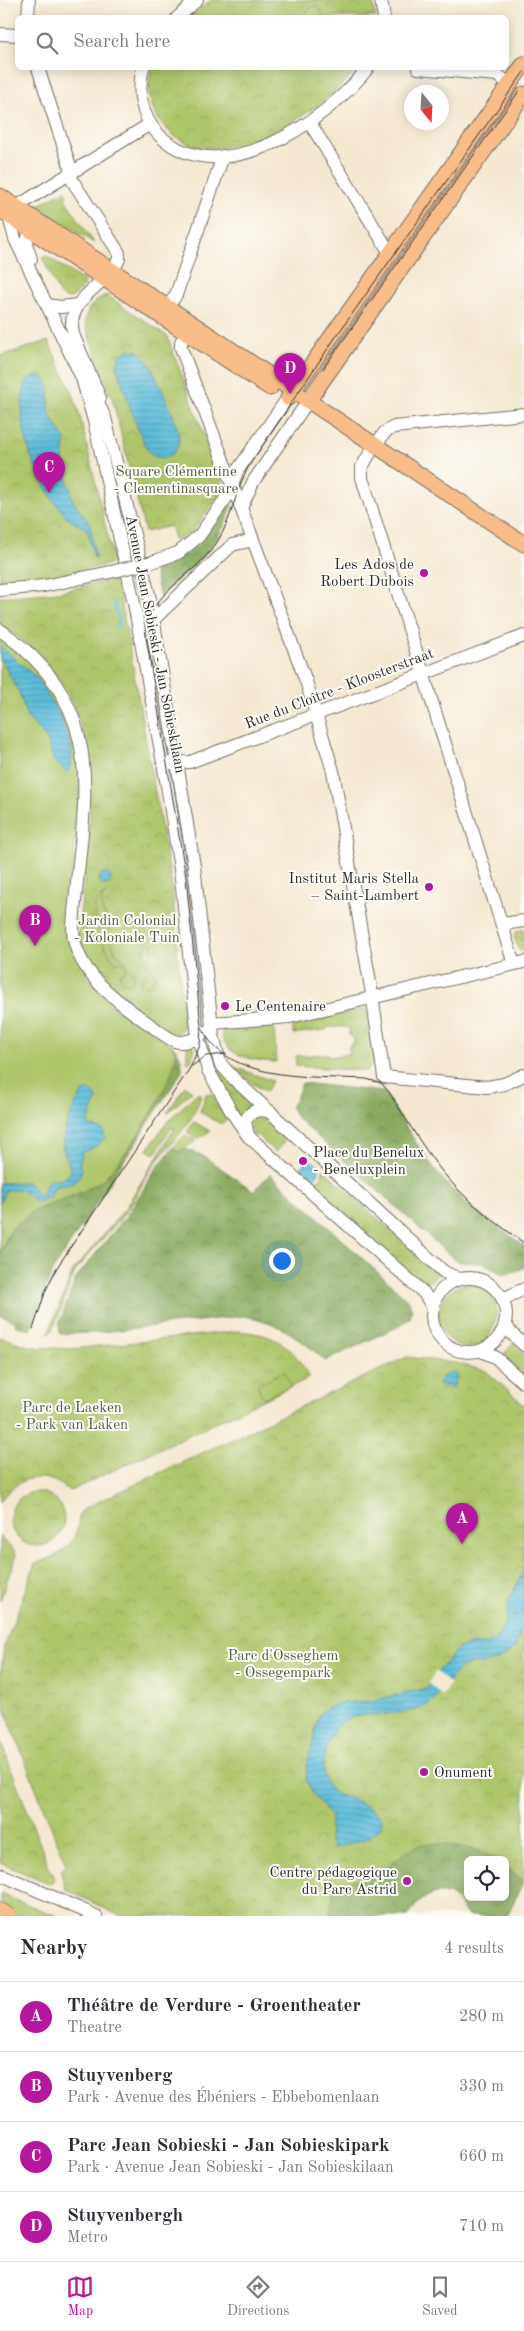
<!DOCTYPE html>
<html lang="en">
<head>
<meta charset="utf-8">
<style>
  :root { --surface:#fff; --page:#f2f2f3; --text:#2b2b33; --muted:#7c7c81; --line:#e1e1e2; --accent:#b5179e }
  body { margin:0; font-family:"Old Standard TT",serif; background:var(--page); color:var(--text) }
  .controls { position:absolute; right:15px; bottom:15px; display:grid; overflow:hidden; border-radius:8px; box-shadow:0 2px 12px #0003 }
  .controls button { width:45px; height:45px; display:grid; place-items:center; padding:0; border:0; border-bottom:1px solid var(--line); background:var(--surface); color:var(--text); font:25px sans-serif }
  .compass { position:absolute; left:404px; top:85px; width:45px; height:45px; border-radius:50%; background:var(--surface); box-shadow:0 2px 12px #0003; rotate:162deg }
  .you { position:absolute; left:281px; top:1260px; width:18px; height:18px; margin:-12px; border:4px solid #fff; border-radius:50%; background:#1a73e8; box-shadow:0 0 0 8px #1a73e833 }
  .badge { display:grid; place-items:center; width:32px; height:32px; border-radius:50%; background:var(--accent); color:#fff; font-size:16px; font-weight:700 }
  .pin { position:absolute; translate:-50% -41px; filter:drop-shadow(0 1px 2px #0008) }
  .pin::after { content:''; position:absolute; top:26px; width:18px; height:15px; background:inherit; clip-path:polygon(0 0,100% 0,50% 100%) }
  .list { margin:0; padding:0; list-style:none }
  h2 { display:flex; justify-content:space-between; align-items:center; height:65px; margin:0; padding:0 20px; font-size:21px }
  h2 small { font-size:16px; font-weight:400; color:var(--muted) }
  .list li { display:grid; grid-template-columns:32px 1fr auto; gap:15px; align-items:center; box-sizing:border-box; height:70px; padding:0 20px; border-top:1px solid var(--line) }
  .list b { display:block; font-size:19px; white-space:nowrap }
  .list p { margin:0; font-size:16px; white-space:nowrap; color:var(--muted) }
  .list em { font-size:16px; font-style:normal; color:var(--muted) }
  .icon { flex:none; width:28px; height:28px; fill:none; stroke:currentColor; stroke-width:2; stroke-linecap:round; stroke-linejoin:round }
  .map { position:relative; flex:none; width:524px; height:1916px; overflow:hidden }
  .search { position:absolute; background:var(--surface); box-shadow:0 2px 12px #0003; left:15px; right:15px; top:15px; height:55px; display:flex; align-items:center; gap:12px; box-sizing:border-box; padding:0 18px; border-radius:8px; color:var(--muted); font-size:19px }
  .sheet { height:345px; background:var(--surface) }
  nav { display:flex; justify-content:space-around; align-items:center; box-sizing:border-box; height:70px; border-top:1px solid var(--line); background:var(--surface); font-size:14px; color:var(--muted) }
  nav a { display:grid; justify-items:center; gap:2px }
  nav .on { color:var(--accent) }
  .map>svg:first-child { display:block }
</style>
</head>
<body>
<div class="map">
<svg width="524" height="1916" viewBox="0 0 524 1916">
  <defs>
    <pattern id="grass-tufts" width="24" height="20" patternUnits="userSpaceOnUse" patternTransform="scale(1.25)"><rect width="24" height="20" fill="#aec66b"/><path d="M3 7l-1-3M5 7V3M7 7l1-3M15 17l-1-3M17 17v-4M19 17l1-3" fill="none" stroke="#96aa5d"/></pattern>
    <pattern id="forest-crowns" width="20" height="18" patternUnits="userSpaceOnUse" patternTransform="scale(1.25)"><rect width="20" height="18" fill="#8aab5f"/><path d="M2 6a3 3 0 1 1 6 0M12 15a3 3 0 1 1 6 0" fill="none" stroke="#718b4f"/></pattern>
    <pattern id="park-crowns" width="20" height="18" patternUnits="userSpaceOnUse" patternTransform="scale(1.25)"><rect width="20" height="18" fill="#aec66b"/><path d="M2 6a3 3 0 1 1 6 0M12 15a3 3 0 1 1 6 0" fill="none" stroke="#96aa5d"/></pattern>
    <pattern id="water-rules" width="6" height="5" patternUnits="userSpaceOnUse" patternTransform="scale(1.25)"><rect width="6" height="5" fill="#5dbddb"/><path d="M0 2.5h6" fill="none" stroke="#4d9ab2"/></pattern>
  </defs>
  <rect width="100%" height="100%" fill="#fdfcf7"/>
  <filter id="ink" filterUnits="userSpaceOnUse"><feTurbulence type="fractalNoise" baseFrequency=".02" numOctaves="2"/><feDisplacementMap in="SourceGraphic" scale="10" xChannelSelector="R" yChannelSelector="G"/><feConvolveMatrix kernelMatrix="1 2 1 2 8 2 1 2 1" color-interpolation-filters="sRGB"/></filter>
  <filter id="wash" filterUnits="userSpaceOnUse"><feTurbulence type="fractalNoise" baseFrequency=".0096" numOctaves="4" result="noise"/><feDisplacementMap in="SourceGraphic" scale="20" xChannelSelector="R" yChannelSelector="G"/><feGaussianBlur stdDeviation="1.12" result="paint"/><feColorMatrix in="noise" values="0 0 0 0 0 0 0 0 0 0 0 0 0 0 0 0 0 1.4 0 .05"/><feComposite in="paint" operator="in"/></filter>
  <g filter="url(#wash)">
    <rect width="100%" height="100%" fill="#f5e8d1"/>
    <g fill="url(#grass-tufts)" stroke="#6c784b">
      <path d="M66,190L67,196L65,199L94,243L39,207L40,204Z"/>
      <path d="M45,255L85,282L84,287C77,293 70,304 60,295L42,257Z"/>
      <path d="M364,1009L367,1010L374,1063L367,1071L296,1066V1056L328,1054L329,1057L350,1054L349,1046L354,1042V1039L349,1035V1027H327L326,1030L293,1034V1026Z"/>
      <path d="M274,1026L276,1062C257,1061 221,1057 222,1031Z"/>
      <path d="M187,1044L193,1045L195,1049L190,1063L187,1061Z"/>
      <path d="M220,1068L258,1105L242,1121L212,1071Z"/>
      <path d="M185,1086L192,1091L167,1113Z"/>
      <path d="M197,1093L201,1094C194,1124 171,1142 153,1166C142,1181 136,1199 124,1214C109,1234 89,1251 75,1272C68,1284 57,1330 48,1334L73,1271L124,1210L175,1128H171L155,1154L147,1150L168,1121Z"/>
      <path d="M206,1094H212L227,1119L221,1124L200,1112Z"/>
      <path d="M263,1112L289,1136L275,1152L257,1135H253L249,1121Z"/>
      <path d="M194,1122L210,1131L198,1139L187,1132Z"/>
      <path d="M185,1135L196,1141L179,1152L173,1148Z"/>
      <path d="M323,1169L438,1274L425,1287L311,1183L322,1178Z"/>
      <path d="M465,1284C524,1282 489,1380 447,1337C428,1318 441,1289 465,1284Z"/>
      <path d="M514,1343L524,1353V1376L502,1356Z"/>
      <circle cx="37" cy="1519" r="27"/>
      <path d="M0,1894L57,1916H17L0,1907Z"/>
    </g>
    <g fill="url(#forest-crowns)" stroke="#5a6b45" fill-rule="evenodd">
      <path d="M230,502L232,506C219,548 191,568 160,597L154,570L169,566V563L182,557L199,544Z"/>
      <path d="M172,1045C180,1052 182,1060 182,1071L53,1270L30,1330L15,1325L16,1322L0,1315V1253L12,1229L34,1211L45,1205L74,1196L100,1181L111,1171L157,1102L176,1057Z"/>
      <path d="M302,1083L384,1092C407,1128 429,1168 460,1197C480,1216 503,1230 524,1246V1268L504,1275L481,1263L460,1262L454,1259L298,1119L290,1106L295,1101Z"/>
      <path d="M173,1148L179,1152L184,1148L203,1156L254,1191L270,1174L409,1301L412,1310L410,1318L399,1326L325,1361C302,1339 276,1320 243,1316L93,1333L60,1334L59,1325L76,1278L128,1214L156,1169Z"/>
      <path d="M491,1840L524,1880L507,1916H468C463,1910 459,1902 453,1897C436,1885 417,1901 408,1916H324L332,1878L410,1842ZM468,1860H505V1897H468Z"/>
    </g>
    <g fill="url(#park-crowns)" stroke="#6c784b">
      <path d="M211,0H372L376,17L190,18Z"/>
      <path d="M152,68H357C321,113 213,185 163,125C149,109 146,87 152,68Z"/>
      <path d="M106,295L167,336L224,488L193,531L175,541L170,526L145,532L113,401L86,327C83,312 93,301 106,295Z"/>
      <path d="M48,341L73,394L81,420L114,563L44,579L0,583V356Z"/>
      <path d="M117,578L172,887L184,1026L176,1035C168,1033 160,1025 153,1021C117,995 93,977 78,934C87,839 114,732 39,655C27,643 13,634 0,624V597L59,592Z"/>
      <path d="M524,930V952L518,949L514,936L517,931Z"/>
      <path d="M232,1066L272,1081L266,1092L250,1082Z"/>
      <path d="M238,1331C274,1334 293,1344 309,1378L70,1491C65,1488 61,1484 56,1482C34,1471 12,1483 0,1502V1337L31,1347L71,1349Z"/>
      <path d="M407,1357L456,1363L486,1371L524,1405V1880L505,1867V1860C495,1860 493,1856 484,1853C470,1848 437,1841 423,1844C408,1847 398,1859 387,1867C371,1878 354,1880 335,1883L329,1916H120L65,1889L61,1871L66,1865L7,1715L0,1679L4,1648L35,1564C55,1557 73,1549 78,1526C79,1518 78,1514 85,1508Z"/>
      <path d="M0,1536C4,1544 13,1546 16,1555L0,1601Z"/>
      <path d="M0,1740L51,1873L53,1872L54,1878L51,1884L0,1863Z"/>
    </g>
    <g fill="#aec66b" stroke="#6c784b">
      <path d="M315,5L325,17H308L304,13Z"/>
      <path d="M0,636C11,645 26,654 35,666C60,695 74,732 81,770L68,933L90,980L110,1004L172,1045L176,1054C175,1082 121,1168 98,1183C72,1200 40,1202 17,1223C9,1231 4,1243 0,1253Z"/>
      <path d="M104,893L106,894L102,897V910L110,924L108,934L116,954L124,959L134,976V981L129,984L123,982L119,975L126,970L125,963L120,961L117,963C103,951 94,924 95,905Z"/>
      <path d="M147,943H153L150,964L155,977L151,984L144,986L140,982L149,970L144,951Z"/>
      <path d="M284,1371L291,1386L263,1398L257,1385Z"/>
    </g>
    <g fill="url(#water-rules)" stroke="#447483">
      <path d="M129,350L139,351C151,362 155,376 162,390C168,405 192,445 169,456C163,459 156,458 151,454C143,448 120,379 117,365L120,355Z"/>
      <path d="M39,375L45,379L49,387V412L65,440L63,464L69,486L73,501L90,524L95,557L94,558L87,529C84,527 81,526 77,524C69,521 63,512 58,506C35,479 10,412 28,379Z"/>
      <path d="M0,646L38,679L60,715L72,749L71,766L67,772L54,761L47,739L27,717L19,692L0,658Z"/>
      <circle cx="105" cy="879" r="6"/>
      <path d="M89,1091L94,1093L97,1099L88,1122L90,1126L103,1130L105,1138L93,1148L82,1152L80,1164L82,1170C77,1186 68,1182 55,1187L50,1196L36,1202L21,1189L5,1191L0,1203V1183L27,1182L40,1196L49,1179L61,1180L70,1174C71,1164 65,1157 63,1148C60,1135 75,1102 83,1092Z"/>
      <circle cx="310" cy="1170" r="9"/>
      <path d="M451,1372L457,1375L453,1388L439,1384L443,1376Z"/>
      <path d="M524,1570C524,1593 524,1629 515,1647C507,1656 493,1664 481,1664C476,1664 472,1663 467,1665C448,1673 443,1697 424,1707C400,1718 366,1710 345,1720C335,1725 330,1738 326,1748C322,1763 321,1783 335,1793C341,1797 350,1798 357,1801C364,1805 372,1811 379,1815L382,1823C376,1841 348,1843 333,1848L329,1840L331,1816L312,1793L306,1779L307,1765L319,1715L328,1707L340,1703L371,1701L423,1689L430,1685L441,1667L448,1661L456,1650L467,1645L488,1644L497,1638L505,1625L509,1599Z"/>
    </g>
    <path fill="#f5e8d1" d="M436,1671L450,1684L442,1696L428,1683Z"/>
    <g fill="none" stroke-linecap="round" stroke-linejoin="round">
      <path stroke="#5dbddb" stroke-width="2.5" d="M113,601L120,623L117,627"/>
    </g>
  </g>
  <g filter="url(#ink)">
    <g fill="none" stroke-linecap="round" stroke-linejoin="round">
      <g stroke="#726d65" stroke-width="14">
        <g id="minor">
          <path d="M381,0L384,18"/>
          <path d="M28,18L29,0"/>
          <path d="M177,18L197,0"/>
          <path d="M0,34L18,35"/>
          <path d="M38,68L69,163L72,180L119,253V259L113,271"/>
          <path d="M143,68C137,91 141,117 159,135C221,195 327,120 368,68"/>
          <path d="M418,68L497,75L509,83"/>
          <path d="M310,123L390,253"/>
          <path d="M150,124L16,207L9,217L15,239L82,378L94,421L134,603L167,785L180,869L198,1038L208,1070L231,1111L248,1136L424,1293L433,1308"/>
          <path d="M31,259L26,244L33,221"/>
          <path d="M47,305L61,307L77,305"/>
          <path d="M163,314L176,295L223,156"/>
          <path d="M191,326L181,342V348L306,681L333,771L371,988L384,1077L487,1087L504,1084L524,1075"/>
          <path d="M93,391L105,418L150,599L194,866L213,1035L220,1063L234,1079L444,1272L459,1279"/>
          <path d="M100,398L73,334C67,308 87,294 104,279"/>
          <path d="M375,446L385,432L394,427L524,414"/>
          <path d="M370,453L362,467V478L514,964"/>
          <path d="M241,508L253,482L308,401"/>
          <path d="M152,562L178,553L199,536L229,494L237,471L287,399"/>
          <path d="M0,590L44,586L115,571"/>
          <path d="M153,620L232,545L253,540"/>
          <path d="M0,630C118,713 80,808 73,928C73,971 118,1002 149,1024C157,1029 166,1038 175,1041C184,1044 198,1039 203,1032"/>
          <path d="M170,763L190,762L524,636"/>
          <path d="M502,924L524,921"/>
          <path d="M212,1023L290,1017L524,962"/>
          <path d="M248,1135L245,1122C250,1110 259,1108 271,1112"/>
          <circle cx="469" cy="1315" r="37"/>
          <path d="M503,1299L524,1289"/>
          <path d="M505,1323L511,1333L524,1345"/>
          <path d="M481,1351L495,1357L524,1383"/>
          <path d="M0,1874L96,1916"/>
        </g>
      </g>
      <g stroke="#726d65" stroke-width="17">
        <g id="major">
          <path d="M0,196L524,544"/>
          <path d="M0,210L270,388"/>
          <path d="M288,398L524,64"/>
          <path d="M308,401L524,94"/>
        </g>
      </g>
      <g stroke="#726d65" stroke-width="19">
        <path id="highway" d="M0,1912L7,1916"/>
      </g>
      <use href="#minor" stroke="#fff" stroke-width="12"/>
      <use href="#major" stroke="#f8bd89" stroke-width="15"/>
      <use href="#highway" stroke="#f8bd89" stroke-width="18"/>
      <g stroke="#2b2b2b" stroke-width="1">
        <path d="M323,369L519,91"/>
        <path d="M202,1027C224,1083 316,1076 366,1079L381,1083L389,1092C409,1123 427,1156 453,1184C474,1207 499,1225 524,1243"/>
        <path d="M192,1066L206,1056L226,1054"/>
        <path d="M33,1329L46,1290L56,1269L190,1068L200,1045L201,1026L186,878L146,637C143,600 187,579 208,554C232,527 233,494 250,464L335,338L524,72"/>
      </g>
      <g stroke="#726d65" stroke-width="14" stroke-linecap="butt">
        <path id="minor-bridge" d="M115,571L152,562"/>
      </g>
      <use href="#minor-bridge" stroke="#fff" stroke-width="12"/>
    </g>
  </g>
  <g fill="#b5179e" stroke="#fdfcf7" stroke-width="2">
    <circle cx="424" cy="573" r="5"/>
    <circle cx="429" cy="887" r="5"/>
    <circle cx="225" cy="1006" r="5"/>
    <circle cx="303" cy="1161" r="5"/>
    <circle cx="424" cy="1772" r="5"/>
    <circle cx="407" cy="1881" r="5"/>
  </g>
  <g text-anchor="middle" stroke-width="4" stroke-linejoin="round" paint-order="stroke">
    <g font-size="15" fill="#525a3e" stroke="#fdfcf7">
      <text x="176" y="476">Square Clémentine<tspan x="176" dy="17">- Clementinasquare</tspan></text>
      <text x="127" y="925">Jardin Colonial<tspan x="127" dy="17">- Koloniale Tuin</tspan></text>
      <text x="72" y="1412">Parc de Laeken<tspan x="72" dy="17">- Park van Laken</tspan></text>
      <text x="283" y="1660">Parc d'Osseghem<tspan x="283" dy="17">- Ossegempark</tspan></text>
    </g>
    <g font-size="15" fill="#2b2b2b" stroke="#fdfcf7" text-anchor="end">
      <text x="414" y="569">Les Ados de<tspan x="414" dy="17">Robert Dubois</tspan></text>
      <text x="419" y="883">Institut Maris Stella<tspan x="419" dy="17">– Saint-Lambert</tspan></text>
      <text x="235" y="1011" text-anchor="start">Le Centenaire</text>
      <text x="313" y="1157" text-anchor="start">Place du Benelux<tspan x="313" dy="17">- Beneluxplein</tspan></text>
      <text x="434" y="1777" text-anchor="start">Onument</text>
      <text x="397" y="1877">Centre pédagogique<tspan x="397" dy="17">du Parc Astrid</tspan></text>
    </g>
    <g font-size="15" fill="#2b2b2b" stroke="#fdfcf7">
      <text transform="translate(156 644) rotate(79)" y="5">Avenue Jean Sobieski - Jan Sobieskilaan</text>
      <text transform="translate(339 688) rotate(-21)" y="5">Rue du Cloître - Kloosterstraat</text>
    </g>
  </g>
</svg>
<div class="controls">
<button><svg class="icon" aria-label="locate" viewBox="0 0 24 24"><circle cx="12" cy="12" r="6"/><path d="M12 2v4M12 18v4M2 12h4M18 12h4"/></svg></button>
</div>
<svg class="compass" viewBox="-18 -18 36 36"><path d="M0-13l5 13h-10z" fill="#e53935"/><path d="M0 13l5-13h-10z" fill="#7c7c81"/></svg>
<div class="you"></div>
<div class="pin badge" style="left:462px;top:1544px">A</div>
<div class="pin badge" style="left:35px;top:946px">B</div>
<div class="pin badge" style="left:49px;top:493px">C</div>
<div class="pin badge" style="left:290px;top:394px">D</div>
<div class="search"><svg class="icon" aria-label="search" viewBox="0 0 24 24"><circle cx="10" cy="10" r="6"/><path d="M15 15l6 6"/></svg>Search here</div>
</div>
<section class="sheet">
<h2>Nearby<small>4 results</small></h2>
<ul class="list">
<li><span class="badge">A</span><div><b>Théâtre de Verdure - Groentheater</b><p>Theatre</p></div><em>280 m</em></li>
<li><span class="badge">B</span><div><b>Stuyvenberg</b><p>Park · Avenue des Ébéniers - Ebbebomenlaan</p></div><em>330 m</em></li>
<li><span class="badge">C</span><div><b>Parc Jean Sobieski - Jan Sobieskipark</b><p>Park · Avenue Jean Sobieski - Jan Sobieskilaan</p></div><em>660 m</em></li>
<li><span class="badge">D</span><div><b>Stuyvenbergh</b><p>Metro</p></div><em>710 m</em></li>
</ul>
</section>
<nav>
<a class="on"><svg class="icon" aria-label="map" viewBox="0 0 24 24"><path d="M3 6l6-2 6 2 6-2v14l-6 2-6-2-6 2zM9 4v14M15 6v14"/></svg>Map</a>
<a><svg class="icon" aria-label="directions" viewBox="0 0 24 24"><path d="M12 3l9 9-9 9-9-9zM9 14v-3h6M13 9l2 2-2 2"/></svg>Directions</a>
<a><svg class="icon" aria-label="saved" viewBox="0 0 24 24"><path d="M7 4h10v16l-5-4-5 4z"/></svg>Saved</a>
</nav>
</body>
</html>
